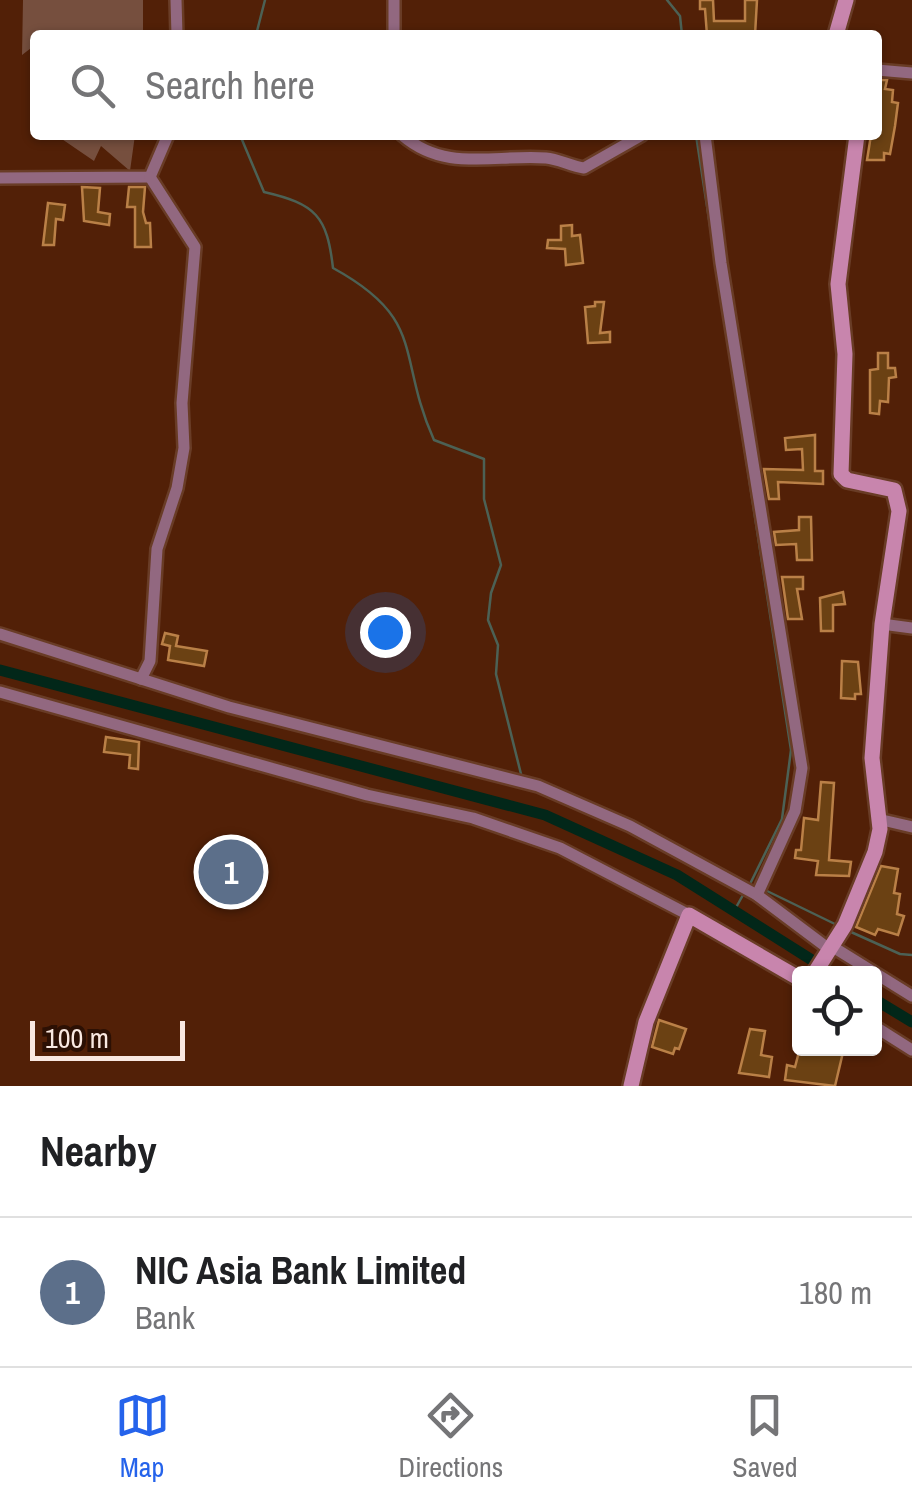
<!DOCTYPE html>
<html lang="en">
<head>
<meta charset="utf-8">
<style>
  :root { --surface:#fff; --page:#f2f2f2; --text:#202124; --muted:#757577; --line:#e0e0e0; --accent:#2563eb }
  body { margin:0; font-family:"Archivo Narrow",sans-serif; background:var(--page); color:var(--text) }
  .controls { position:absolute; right:30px; bottom:30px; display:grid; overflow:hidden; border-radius:10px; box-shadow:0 2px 8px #0004 }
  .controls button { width:90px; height:90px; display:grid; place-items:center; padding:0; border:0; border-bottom:2px solid var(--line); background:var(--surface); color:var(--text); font:50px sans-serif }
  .scale { position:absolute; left:30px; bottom:25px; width:155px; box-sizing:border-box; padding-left:10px; border:5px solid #f9e8e1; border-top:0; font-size:28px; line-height:35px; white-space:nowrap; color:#f9e8e1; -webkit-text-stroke:8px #2c1004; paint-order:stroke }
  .you { position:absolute; left:385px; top:632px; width:35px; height:35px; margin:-25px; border:8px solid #fff; border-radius:50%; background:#1a73e8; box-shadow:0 0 0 15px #1a73e833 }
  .badge { display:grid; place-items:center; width:65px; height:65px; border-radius:50%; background:var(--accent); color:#fff; font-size:32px; font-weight:700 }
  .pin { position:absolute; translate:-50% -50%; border:5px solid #fff; box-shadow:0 2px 10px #0006 }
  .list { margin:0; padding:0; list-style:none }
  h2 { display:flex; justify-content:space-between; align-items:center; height:130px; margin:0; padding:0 40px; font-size:42px }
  h2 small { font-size:32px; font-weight:400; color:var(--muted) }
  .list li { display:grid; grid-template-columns:65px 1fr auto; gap:30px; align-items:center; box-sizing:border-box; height:150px; padding:0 40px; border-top:2px solid var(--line) }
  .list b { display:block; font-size:38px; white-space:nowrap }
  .list p { margin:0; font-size:32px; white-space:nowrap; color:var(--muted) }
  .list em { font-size:32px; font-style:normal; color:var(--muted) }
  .icon { flex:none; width:55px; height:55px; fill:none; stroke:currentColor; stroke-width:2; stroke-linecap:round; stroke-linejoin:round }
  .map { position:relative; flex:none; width:912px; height:1086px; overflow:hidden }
  .search { position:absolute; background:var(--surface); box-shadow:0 2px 8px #0004; left:30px; right:30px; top:30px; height:110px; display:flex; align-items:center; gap:25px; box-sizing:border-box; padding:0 35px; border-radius:10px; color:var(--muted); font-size:38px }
  .sheet { height:280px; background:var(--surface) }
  nav { display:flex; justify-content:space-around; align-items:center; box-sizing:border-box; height:140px; border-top:2px solid var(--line); background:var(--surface); font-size:28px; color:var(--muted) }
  nav a { display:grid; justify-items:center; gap:5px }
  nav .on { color:var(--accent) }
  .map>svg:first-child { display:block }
</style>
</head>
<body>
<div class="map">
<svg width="912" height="1086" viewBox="0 0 912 1086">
  <rect width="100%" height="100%" fill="#522007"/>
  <g fill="#764f3e">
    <path d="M23,0H143V35H35V45L22,55Z"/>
    <path d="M56,135H135L130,171L101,146L94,161Z"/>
  </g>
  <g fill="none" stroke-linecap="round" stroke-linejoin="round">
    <g stroke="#4c6155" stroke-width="2.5">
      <path d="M667,0L680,16L682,35"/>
      <path d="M256,35L265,0"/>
      <path d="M240,135L264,192C316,204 327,216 333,268C428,320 396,356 434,440L484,459V499L501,565L491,593L488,620L498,645L496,674L521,774"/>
      <path d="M696,135L791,750L782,819L751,882"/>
      <path d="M765,890L839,926"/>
      <path d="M734,911L743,895"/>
      <path d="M851,932L900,954L912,955"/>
    </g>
    <g stroke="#022719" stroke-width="11">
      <path d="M0,670L545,815L677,875L834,974"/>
      <path d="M874,999L912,1022"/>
    </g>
  </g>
  <g fill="#6b4113" stroke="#ba8047" stroke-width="2.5">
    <path d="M700,0H713L714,21H745V0H757L755,35H707L705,9H700Z"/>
    <path d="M879,80H887L885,89L893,90L892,102L898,103L895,126L890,154L884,153V160H867L871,135H877Z"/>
    <path d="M82,187L100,188L98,212L110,214L109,225L84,221Z"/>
    <path d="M129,187H145L143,212L146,223H150L151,247H135V207H127Z"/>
    <path d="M48,203L65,205L63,220L56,219L54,245H43Z"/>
    <path d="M572,225V236L580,235L583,263L566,265L565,249L547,248L548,240H561V226Z"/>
    <path d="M595,302H604L600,333L610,332V342L588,343L585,307L595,306Z"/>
    <path d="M878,353H888V368H895L896,377L889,378L888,402L880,401L879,414L870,413V370L878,369Z"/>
    <path d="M815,435V471H823V484L778,482L779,499H769L764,469L803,470L802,449L786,450L785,438Z"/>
    <path d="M799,517H811L812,560H797L796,544L776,545L774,532L799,530Z"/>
    <path d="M782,577H803V589H797L802,619H788Z"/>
    <path d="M843,592L845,604L833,605V631H821L820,598Z"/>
    <path d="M165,633L178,636L176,646L207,651L204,666L168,660L170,646L162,644Z"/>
    <path d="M842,661L858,662L861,694H855V699L841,698Z"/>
    <path d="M106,737L139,742L138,769L129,768L130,755L104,752Z"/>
    <path d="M821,782L834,783L829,860L851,862L849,876L816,875L818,861L795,858L796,850H801L804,818L818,820Z"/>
    <path d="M881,866L898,869L894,893L900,894L897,914L904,916L898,935L878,929L875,935L856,927Z"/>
    <path d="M659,1020L686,1029L679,1049L675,1048L673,1054L652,1047Z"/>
    <path d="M750,1029L765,1031L761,1055L772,1057L769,1077L739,1073Z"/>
    <path d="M800,1048H844L835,1086L785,1080L787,1065L795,1067Z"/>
  </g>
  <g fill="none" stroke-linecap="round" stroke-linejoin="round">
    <g stroke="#693c26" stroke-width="16">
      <g id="street">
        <path d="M176,0L177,35"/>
        <path d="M394,35V0"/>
        <path d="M877,70L912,73"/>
        <path d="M402,135C446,173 494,154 546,158C558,159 571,166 584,168L642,135"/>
        <path d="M705,135L721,263L802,768L795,811L757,895"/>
        <path d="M0,178L150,177L168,135"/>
        <path d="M882,624L912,628"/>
        <path d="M0,634L229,707L538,786L630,826L757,895L829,949"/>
        <path d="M141,679L150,661L157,549L177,488L184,448L182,403L195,247L150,177"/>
        <path d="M0,692L367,795L473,818L560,848L689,915"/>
        <path d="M878,819L912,827"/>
        <path d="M833,947L912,996"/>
        <path d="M874,1026L912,1050"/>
      </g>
    </g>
    <g stroke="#693c26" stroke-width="20">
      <g id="secondary">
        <path d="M836,35L846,0"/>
        <path d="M814,974L845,925L875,852L880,829L872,758L882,624L899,511L894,490L847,480L841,474L845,354L838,284L857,135"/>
        <path d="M631,1086L646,1022L689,915L800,979"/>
      </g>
    </g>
    <use href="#street" stroke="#926880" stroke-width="11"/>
    <use href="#secondary" stroke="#c885ad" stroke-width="15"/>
  </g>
</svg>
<div class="controls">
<button><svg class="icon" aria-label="locate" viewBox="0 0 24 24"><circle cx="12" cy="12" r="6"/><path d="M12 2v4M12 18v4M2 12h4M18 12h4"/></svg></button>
</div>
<div class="scale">100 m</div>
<div class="you"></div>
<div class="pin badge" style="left:231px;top:872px;background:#5c6f8a">1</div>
<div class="search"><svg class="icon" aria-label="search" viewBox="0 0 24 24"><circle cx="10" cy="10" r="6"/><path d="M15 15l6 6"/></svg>Search here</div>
</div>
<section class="sheet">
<h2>Nearby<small></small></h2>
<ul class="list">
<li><span class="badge" style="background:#5c6f8a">1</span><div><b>NIC Asia Bank Limited</b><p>Bank</p></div><em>180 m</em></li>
</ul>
</section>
<nav>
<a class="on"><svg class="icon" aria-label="map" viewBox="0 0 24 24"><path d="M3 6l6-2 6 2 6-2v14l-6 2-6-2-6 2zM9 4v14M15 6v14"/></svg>Map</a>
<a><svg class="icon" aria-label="directions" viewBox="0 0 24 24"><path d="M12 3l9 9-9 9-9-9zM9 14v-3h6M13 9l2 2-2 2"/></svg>Directions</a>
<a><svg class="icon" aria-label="saved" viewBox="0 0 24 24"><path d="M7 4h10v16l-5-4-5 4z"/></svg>Saved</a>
</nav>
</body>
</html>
